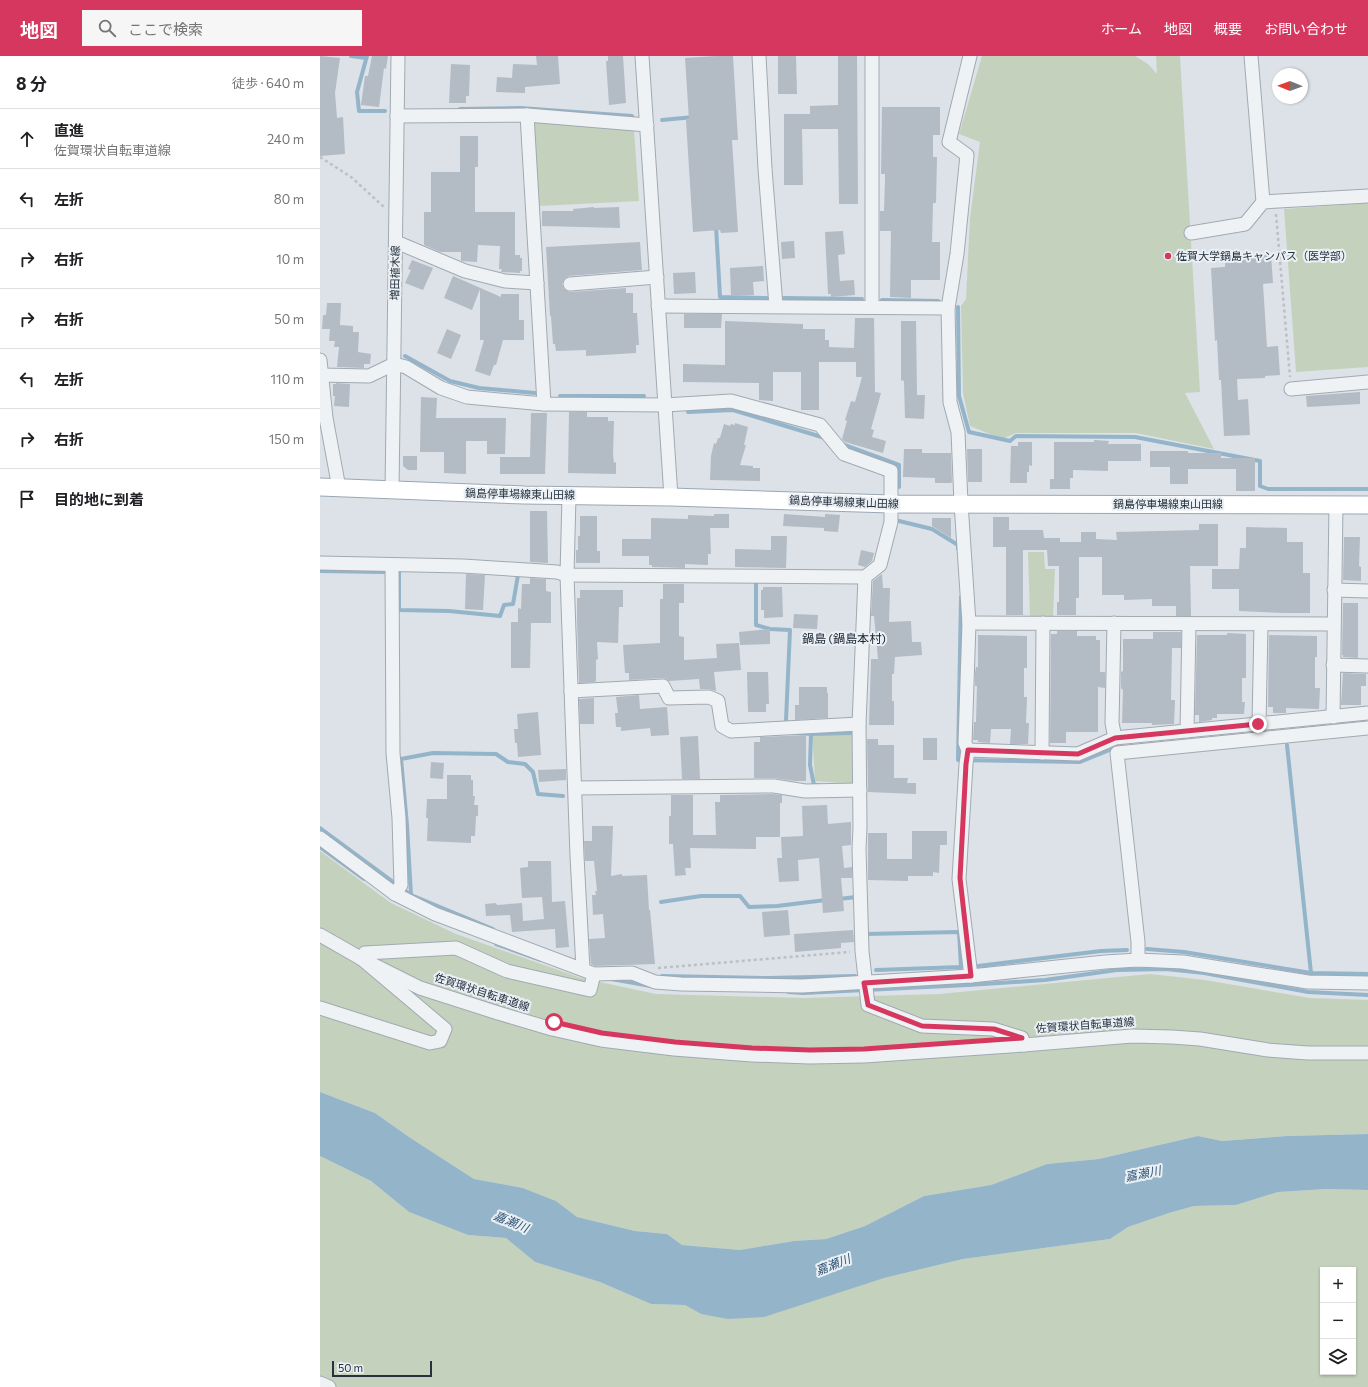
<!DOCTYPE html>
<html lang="ja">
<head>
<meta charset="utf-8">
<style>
  :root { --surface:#fff; --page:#f6f6f6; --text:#202124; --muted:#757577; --line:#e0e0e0; --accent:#d6375f }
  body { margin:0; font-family:Commissioner,"Noto Sans JP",sans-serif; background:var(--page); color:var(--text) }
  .controls { position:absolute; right:12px; bottom:12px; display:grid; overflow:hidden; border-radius:0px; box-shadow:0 1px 3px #0004 }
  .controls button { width:36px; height:36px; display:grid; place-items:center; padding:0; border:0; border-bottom:1px solid var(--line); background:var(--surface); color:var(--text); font:20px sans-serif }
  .compass { position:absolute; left:952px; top:12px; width:36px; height:36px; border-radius:50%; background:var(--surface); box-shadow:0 1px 3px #0004; rotate:271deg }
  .scale { position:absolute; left:12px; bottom:10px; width:100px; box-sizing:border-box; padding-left:4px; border:2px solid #25313e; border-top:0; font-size:11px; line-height:14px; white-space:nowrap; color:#25313e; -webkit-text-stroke:3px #ebf0f5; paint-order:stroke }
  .stop { position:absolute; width:12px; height:12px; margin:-9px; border:3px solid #d6375f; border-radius:50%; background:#fff }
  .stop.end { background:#d6375f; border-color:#fff; box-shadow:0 1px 4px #0008 }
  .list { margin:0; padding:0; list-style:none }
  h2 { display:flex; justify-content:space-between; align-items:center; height:52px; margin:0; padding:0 16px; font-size:17px }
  h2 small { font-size:13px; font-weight:400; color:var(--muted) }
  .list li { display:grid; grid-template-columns:26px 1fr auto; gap:12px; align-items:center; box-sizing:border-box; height:60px; padding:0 16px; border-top:1px solid var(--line) }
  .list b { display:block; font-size:15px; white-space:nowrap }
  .list p { margin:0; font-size:13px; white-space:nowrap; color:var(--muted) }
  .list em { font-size:13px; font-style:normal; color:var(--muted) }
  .icon { flex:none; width:22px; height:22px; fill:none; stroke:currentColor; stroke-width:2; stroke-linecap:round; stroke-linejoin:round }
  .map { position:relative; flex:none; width:1048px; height:1331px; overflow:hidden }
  header { display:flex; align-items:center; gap:24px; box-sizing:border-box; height:56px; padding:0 20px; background:var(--accent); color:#fff }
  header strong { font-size:19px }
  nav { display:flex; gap:22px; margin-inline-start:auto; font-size:14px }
  .search { width:280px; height:36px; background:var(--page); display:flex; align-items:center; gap:10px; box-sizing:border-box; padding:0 14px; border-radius:0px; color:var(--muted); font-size:15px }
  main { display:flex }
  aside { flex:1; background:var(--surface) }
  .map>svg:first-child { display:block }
</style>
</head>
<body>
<header>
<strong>地図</strong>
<div class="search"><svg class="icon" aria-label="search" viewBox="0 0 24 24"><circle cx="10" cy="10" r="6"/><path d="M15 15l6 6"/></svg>ここで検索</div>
<nav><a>ホーム</a><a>地図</a><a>概要</a><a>お問い合わせ</a></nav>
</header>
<main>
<aside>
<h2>8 分<small>徒歩 · 640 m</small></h2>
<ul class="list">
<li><svg class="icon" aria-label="ahead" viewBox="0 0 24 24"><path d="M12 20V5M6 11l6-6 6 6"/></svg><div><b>直進</b><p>佐賀環状自転車道線</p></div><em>240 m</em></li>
<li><svg class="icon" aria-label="left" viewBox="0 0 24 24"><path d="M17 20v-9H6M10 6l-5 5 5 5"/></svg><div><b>左折</b></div><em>80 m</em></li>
<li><svg class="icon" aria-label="right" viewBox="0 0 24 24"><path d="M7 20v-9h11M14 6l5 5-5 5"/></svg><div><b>右折</b></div><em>10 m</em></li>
<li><svg class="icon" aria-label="right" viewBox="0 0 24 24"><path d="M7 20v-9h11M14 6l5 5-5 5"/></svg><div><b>右折</b></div><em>50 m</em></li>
<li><svg class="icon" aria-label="left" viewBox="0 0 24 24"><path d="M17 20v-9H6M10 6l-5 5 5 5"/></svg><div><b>左折</b></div><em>110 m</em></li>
<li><svg class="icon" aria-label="right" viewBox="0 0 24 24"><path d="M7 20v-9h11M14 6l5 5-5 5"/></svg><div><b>右折</b></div><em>150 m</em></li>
<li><svg class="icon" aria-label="arrive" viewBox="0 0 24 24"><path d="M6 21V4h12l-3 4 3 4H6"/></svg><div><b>目的地に到着</b></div></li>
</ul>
</aside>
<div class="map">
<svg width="1048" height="1331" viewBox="0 0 1048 1331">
  <rect width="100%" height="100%" fill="#dce2e7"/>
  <g fill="#c4d2bd" fill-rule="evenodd">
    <path d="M662,0H815L828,8L837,18L836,0H860L880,336L865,337L894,393L816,377H696L682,383L650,370L643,337L641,250L646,243L650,162L660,86L639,78Z"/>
    <path d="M214,65L314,74L319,145L219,150Z"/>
    <path d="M1048,147V311L976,316L964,153Z"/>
    <path d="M708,496H724L725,513H735L733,561H710Z"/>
    <path d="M536,673V728L495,725L492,675Z"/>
    <path d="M0,795L71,847L136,878L261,922L336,938L485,942L619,938L830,918L885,924L990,942L1048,944V1078L967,1080L902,1085L878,1080L779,1103L727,1108L671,1129L604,1140L545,1170L506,1183L474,1185L420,1194L362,1189L347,1178L315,1175L257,1161L236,1145L203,1132L154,1123L92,1083L55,1057L0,1036Z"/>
    <path d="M0,1100L51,1125L89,1156L148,1179L186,1182L215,1206L280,1226L331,1248L365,1249L381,1258L564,1222L643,1203L790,1183L808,1171L849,1157L874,1150L916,1149L958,1136L1007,1133L1048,1134V1331H0ZM1003,1214H1033V1316H1003Z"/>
  </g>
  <path fill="#94b4ca" d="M0,1036L55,1057L92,1083L154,1123L203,1132L236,1145L257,1161L315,1175L347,1178L362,1189L420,1194L474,1185L506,1183L545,1170L604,1140L671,1129L727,1108L779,1103L878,1080L902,1085L967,1080L1048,1078V1134L1007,1133L958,1136L916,1149L874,1150L849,1157L808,1171L790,1183L643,1203L564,1222L444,1261L408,1263L381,1258L365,1249L331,1248L280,1226L215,1206L186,1182L148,1179L89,1156L51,1125L0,1100Z"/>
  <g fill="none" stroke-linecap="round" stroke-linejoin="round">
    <g stroke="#94b4ca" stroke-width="4">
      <path d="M31,0L46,2"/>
      <path d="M47,0L37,36L39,55H65"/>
      <path d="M140,53L200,52L312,60"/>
      <path d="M342,64L374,61"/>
      <path d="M396,170L400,241L447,242"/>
      <path d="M464,242L542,243"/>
      <path d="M562,244L618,245"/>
      <path d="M638,251L639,340L649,376L690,385L696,380L815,381L940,405V430L948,433H1048"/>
      <path d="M85,300L130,325L159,332L215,337"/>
      <path d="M240,340H324"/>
      <path d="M368,356L413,354L505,382"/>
      <path d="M519,387L579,409V431"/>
      <path d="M579,465L612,473L638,489V493"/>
      <path d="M0,515L64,516"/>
      <path d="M79,516V554L129,555L180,560L184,549L193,548L198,519H201"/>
      <path d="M436,526V569L450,573L470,574L466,664"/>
      <path d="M641,541L638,704L760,706L797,691"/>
      <path d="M478,677L491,678L490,709L494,729H498"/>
      <path d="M491,678L531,677"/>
      <path d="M967,689L991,917"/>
      <path d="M0,772L91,839L173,873"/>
      <path d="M0,791L44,823"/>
      <path d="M91,839L87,769L81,703L113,697L176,698L188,706L205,708L213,716L218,738L243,740"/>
      <path d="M519,843L536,841V839"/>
      <path d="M341,846L381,840H420L429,851L457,850L506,844"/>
      <path d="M546,875V878L639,876L641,911L556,914"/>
      <path d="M176,888L221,904"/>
      <path d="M827,893L864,896L991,917L1048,918"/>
      <path d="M658,910L781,895L807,894"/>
      <path d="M342,920L448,922L535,920"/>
      <path d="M291,923L331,930"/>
      <path d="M468,936L483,937L648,929L725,924L797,914L846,913L884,917L988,936L1048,939"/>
    </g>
  </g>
  <g fill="#b3bbc4">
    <path d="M0,0L20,2L15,37L17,62L23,61L25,98L0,100Z"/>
    <path d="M52,0H68L66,13L64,12L59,51L41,49L45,20H48Z"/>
    <path d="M216,0H238L240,28L205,31V37L176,36L177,21L192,22L193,8L217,9Z"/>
    <path d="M288,0H303L306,47L289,49L286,5H288Z"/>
    <path d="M396,0H413L418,84H412L418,176L401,177L400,174L373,176L366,64H369L365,2Z"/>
    <path d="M458,0H476L477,38H458Z"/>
    <path d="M518,0H537L538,148H519L518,73H482L483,129H464V58H490V50L518,49Z"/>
    <path d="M131,8L150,9L149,40H146V47H129Z"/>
    <path d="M562,51H620V79H613V101H617L616,147H613L612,186H620V224H591V242L570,241L571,175H560V155H564L565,123V118H561Z"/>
    <path d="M140,80H158V111H155V156H195V199H200V202H202V215H200V217L181,216L182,213H179L180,190L158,189L157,206L141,205V196H120L104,189V156H111V116H140Z"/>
    <path d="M274,151V152L299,151L300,172L222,170V155H253V153Z"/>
    <path d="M523,175L525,198L518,199L520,225L534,224L535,239L511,241V238H508L505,176Z"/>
    <path d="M474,185L475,202L462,203L461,186Z"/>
    <path d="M320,186L322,214L249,220L245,222L242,228L244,233L250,236L306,232V237H313V257H317L319,289H316V297L266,300V294L236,295L235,288H233L231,260H230L226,191Z"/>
    <path d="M951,198L953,227L943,228L947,291L958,290L960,319L945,320V322L917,323L918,344L928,343L930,379L904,380L901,324H899L897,284L895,285L891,212L905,211V201Z"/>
    <path d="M92,204L113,212L103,234L85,227L91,214L88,213Z"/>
    <path d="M443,210L444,225L433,226L434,239L411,240L410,212Z"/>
    <path d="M375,216L376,237L354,238L353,217Z"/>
    <path d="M133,220L181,241V238H199V264H204V284H183L176,309H174L170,320L155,315L164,284H160V233L152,254L124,242Z"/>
    <path d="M7,247H21L20,269L33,270V276H39L38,296L51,298L50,308H44V312L17,311L19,291H14L15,285H9L10,273H2L3,259H6Z"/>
    <path d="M364,258H402L401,272H364Z"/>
    <path d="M535,262H554L555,336L561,337L551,373L554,374L552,381L566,385L563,397L525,386L522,383L527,365L525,364L531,345L535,346L542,321H536V306H499V354H481V316H453V345L439,344V327L363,326V308L405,309V265L483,268V273H505V284H509V291L534,292Z"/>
    <path d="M581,265H596L597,339H605L604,363L585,362L584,325L581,324Z"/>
    <path d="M127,273L141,279L131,303L117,297Z"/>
    <path d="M16,327L30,328L29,351L14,350L15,340H13V328H16Z"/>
    <path d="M1040,336V348L987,351L986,340Z"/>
    <path d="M101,341L117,342L116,362H186L185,398H167V385H146V418L124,417V396H100Z"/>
    <path d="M249,356H267V361H288V365H294L293,398L294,407L296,406V418L248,417Z"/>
    <path d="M211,357H227L225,418H180V401H210Z"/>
    <path d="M415,367L428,371L424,389H426L420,409L433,410V412H440V425L390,424L391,400L394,387L396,388L398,382H400L404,368L410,370L411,368L415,369Z"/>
    <path d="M774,384L789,385L788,388H821V405H788V415L753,414V422H750V433H730V423H734V386H774Z"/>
    <path d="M698,386H712V410L709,409V416H707V427H690L691,390H698Z"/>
    <path d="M584,393H602V397H631L632,426L631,427H615V422L583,421Z"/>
    <path d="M647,393H662V426H648Z"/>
    <path d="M830,395H868V397H901V402H935V435H916V413H868V428H850V411H830Z"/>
    <path d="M83,400H97V414H88L83,410Z"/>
    <path d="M210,455H227L228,507L210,506Z"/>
    <path d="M394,458H409V472H390L391,498H388V509L365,508V512L332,511V509H329V500H302V483H331V462L368,463V459L394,460Z"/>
    <path d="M464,458L505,461V458L520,459L518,476L504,475V472L463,470Z"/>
    <path d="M260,460H277V495H280V507H256V494H258V480H260Z"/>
    <path d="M673,461H689V474H723L724,482H740V486H761V476H776V483L797,484L796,476L879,474V468H898V510H870L871,560H856V550H832V543L804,544V539H782V501H759V542H756V559H737V546H739V510H728L727,494H703V559H686V491H673Z"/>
    <path d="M612,462H631V482L612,470Z"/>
    <path d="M926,471L967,472V486H983V517H990V557H964L919,555V533H892V513H919L920,492H926Z"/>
    <path d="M451,480H467L466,512L415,511V493L451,494Z"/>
    <path d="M1024,481H1040L1039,510L1041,511V525L1023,524Z"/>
    <path d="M541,494L554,497L552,505L545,511L538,509Z"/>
    <path d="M146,518L165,519L163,554L145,553Z"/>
    <path d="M562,518L563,532H570L569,566L591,565L592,586H601L602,599L575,601L574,618H572V645H574V669H549L551,603H558L554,560H551L553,525Z"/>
    <path d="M210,522L226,523V535L231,536V567H211L210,612H191V566H198V552L201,553L202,528H210Z"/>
    <path d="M343,528H364V547H359V580L364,581V604L397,602L396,588L419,587L421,614L394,616L396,635L389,633H380L379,623L349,625L347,623L343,622L309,624V617H305L303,589L340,587V543H343Z"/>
    <path d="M443,531H462L463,561L444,562V554H441V534H443Z"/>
    <path d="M260,534H303V551H299L298,587L277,586L278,603L276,604V625L274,626L259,627L257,564V542H260Z"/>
    <path d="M1023,547H1038V602L1023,601V599H1022Z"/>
    <path d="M474,558L498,559L497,573L473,572Z"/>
    <path d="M450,573V588L420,589L419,576Z"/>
    <path d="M737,575H757V580H776V584H780V616H785V632L778,631V676H746V687H730L731,578H737Z"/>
    <path d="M833,576H861V592H852L851,644H855L854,668L832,669V667H802L803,634L801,632V616L803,615V583H833Z"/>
    <path d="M907,577L926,578V622H922V646H925L924,658H897V662H892V664L879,666V659H875L877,579H907Z"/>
    <path d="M658,579L707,580V612H704V641H707L706,667H709L708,688H690L691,673H671L670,687L658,686V684H653L654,666H656L657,630H655V617L656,611H658Z"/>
    <path d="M949,579L997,580V601H995V632H1000L999,653L966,652V657H953V651H948Z"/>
    <path d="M427,616H448L449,648H446V656H428Z"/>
    <path d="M1023,617L1046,618V630H1041V649H1021Z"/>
    <path d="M479,631H507V637H508V662L475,664V649H479Z"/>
    <path d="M319,639L320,653L347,651L349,679L331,680L330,672L301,675V671H296L295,657H298L296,641Z"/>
    <path d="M274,642V668H260L259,643Z"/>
    <path d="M218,656L221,699L198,701L197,687H195L194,673H198L197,658Z"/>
    <path d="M486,679V725H475L454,722H434V686H440V681Z"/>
    <path d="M378,680L380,723H362L360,681Z"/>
    <rect x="603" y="682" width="14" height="22"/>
    <path d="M547,683H558V689H574V722H588L587,727H596V738L548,736Z"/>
    <path d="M111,706L124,707L123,723L110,722Z"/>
    <path d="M246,713V724L219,726L218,714Z"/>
    <path d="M127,719H151V724H153V740H155L154,749H158V760H156L155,780H151V787L107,785L108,762H106L107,743H127Z"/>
    <path d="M453,738L462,739V747H460V781H436V793L370,792L371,812H365L366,819L355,820L353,788H349V760H351V739H373V779H396L395,746H400V739Z"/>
    <path d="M507,749L508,768L531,766V789L522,790L524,812L532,811V822H521L524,855L503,857L499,802L478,804L479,825L459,826L457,802H462L461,781L483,780L482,750Z"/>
    <path d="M272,770H293L291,820L302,818V820L327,819L329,854H330L335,908L275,910L271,908L269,883L285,882L283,858L273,859L272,839H276L275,835H277L274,805H265L264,785H272Z"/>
    <path d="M592,775H627V789H620L619,817L613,816V820H588V825L548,824V777H567V803H592Z"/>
    <path d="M208,805H231L232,846L245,845L249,891L236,892L235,873L192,876L190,859L166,860L165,848L176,847L177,849L202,847L203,865L224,863L222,841L202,842L200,812L208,811Z"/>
    <path d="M468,854L470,879L444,881L442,856Z"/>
    <path d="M533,874L534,886L521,887V892L475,896L474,878Z"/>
  </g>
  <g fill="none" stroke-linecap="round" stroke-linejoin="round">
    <g stroke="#a1a9b1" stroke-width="15">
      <g id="minor">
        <path d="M322,0L351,441"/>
        <path d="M439,0L445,113L456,250"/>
        <path d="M552,0V251"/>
        <path d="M650,0L629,86L647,99L637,198L628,252L630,346L638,376L641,447L649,567L645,687L648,694L758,698L795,682L1048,657"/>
        <path d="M931,0L943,146"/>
        <path d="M207,59L224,348"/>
        <path d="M77,60L207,59L327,69"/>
        <path d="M871,177L925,168L943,146L1048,140"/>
        <path d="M76,186L145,215L185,225L217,227"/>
        <path d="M250,228L337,221"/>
        <path d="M338,250L628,252"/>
        <path d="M0,304L6,362L19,432"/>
        <path d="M0,319L49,320L74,308L86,311L121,332L147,341L224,348L345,349L411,345L500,369L524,398L571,415V466L560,509L545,521L539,668L540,771L539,793L542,895L548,949L602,970L673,973L702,982L704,989"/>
        <path d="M971,333L1048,326"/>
        <path d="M72,435L78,0"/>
        <path d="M249,440L247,519L257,800L263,913"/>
        <path d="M0,507L143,510L237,516L247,519L545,521"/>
        <path d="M72,509L73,697L79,762L81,829L75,838"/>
        <path d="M1014,534L1048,535"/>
        <path d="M649,567L1013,568"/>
        <path d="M794,567L792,667L795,682"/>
        <path d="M1013,609L1048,610"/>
        <path d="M251,635L343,630L349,642L389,641L398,645L402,670L411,675L539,668"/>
        <path d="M1013,661L1016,449"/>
        <path d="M939,668L941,568"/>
        <path d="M867,675L869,568"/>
        <path d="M648,694L646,708L639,823L651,920"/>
        <path d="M722,697L723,567"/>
        <path d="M255,732L454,730L485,735L540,734"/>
        <path d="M0,782L75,838L115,858L274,918L312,917L335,926L361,928L482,930L651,920L785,906L818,904L863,906L988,926L1048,927"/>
        <path d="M0,879L42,903L100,932L178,957L232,973L281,984L354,993L432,999L490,1001L544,1000L704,989L812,980L852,981L880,983L948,994L988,997H1048"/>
        <path d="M818,904V886L797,697L1048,672"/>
        <path d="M0,952L110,987L120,985L125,973L42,903L45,897L136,892L187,915L270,934L274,918"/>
        <path d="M0,1327L9,1331"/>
      </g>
    </g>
    <g stroke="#9ba7b4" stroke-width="19">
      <path id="major" d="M0,431L204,439L351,441L571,448L1048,449"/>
    </g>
    <g stroke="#bac0c5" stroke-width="2.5" stroke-dasharray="3 3" stroke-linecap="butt">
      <path d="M0,101L31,121L64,151"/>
      <path d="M956,158L970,321"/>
      <path d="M338,912L530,896"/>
    </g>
    <use href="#minor" stroke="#eff2f5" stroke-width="13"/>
    <use href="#major" stroke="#fff" stroke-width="17"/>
  </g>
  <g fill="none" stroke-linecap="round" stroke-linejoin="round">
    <path stroke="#d6375f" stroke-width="5" d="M234,966L282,977L355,986L432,992L490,994L544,993L702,982L674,973L602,970L548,949L544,927L651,920L640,822L646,708L648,694L758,698L795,682L938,668"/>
  </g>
  <circle fill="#d6375f" stroke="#ebf0f5" stroke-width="1.5" cx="848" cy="200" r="4"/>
  <g text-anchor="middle" stroke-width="4" stroke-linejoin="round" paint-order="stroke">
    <g font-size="11" fill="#25313e" stroke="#ebf0f5" text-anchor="start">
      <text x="856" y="204">佐賀大学鍋島キャンパス（医学部）</text>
    </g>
    <g font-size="11" fill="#25313e" stroke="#ebf0f5">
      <text transform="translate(75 217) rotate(-89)" y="4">増田植木線</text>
      <text transform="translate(200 438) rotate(1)" y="4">鍋島停車場線東山田線</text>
      <text transform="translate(524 446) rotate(2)" y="4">鍋島停車場線東山田線</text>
      <text x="848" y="452">鍋島停車場線東山田線</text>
      <text transform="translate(162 936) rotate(18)" y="4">佐賀環状自転車道線</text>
      <text transform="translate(765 969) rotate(-4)" y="4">佐賀環状自転車道線</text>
    </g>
    <g font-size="12" fill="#17222f" stroke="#ebf0f5">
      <text x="524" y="587">鍋島 (鍋島本村)</text>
    </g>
    <g font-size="12" font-style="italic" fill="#2d5475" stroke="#ebf0f5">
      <text transform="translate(823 1118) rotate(-11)" y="4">嘉瀬川</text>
      <text transform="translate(191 1166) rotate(23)" y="4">嘉瀬川</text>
      <text transform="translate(513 1209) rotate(-21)" y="4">嘉瀬川</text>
    </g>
  </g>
</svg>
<div class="controls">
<button>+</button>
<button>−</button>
<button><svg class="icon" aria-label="layers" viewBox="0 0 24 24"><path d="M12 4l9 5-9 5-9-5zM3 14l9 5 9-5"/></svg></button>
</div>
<svg class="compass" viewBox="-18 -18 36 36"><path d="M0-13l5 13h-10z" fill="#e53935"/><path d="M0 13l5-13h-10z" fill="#757577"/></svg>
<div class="scale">50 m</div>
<div class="stop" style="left:234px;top:966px"></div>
<div class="stop end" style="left:938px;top:668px"></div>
</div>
</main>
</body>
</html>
